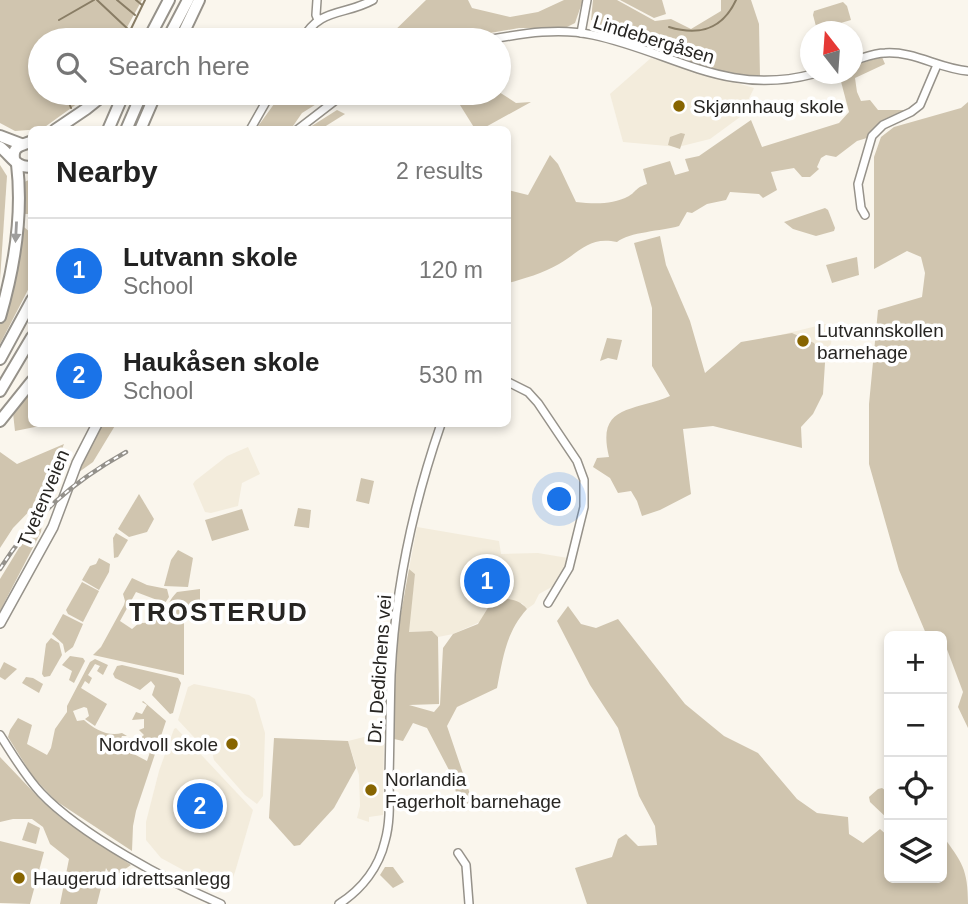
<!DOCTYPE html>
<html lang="en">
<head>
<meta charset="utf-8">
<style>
  :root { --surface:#fff; --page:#f6f6f6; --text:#222; --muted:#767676; --line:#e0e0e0; --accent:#1a73e8 }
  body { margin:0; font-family:Arial,sans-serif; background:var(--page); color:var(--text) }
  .controls { position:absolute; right:21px; bottom:21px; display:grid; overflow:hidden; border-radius:10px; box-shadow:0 4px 10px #0003 }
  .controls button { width:63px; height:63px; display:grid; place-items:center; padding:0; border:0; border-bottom:2px solid var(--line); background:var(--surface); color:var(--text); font:35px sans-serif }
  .compass { position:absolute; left:800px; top:21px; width:63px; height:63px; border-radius:50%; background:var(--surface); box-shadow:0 4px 10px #0003; rotate:343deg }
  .you { position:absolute; left:560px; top:500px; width:24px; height:24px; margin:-18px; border:5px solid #fff; border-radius:50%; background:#1a73e8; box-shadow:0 0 0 10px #1a73e833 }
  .badge { display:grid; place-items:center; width:46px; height:46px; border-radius:50%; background:var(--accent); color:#fff; font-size:23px; font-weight:700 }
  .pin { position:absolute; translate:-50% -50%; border:4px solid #fff; box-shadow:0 2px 7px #0006 }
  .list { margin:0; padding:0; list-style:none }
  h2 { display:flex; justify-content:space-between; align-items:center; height:91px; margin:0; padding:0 28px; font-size:30px }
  h2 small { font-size:23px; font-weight:400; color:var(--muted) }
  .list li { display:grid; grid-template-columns:46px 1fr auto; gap:21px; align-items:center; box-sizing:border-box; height:105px; padding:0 28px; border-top:2px solid var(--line) }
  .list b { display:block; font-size:26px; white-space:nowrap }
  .list p { margin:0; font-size:23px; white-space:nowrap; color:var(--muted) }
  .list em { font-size:23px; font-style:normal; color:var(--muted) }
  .icon { flex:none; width:38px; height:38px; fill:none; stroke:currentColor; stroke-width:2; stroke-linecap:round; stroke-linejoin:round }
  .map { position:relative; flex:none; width:968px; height:904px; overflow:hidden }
  .search { position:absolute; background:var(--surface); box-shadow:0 4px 10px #0003; left:28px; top:28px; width:483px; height:77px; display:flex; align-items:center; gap:18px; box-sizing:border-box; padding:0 24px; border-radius:38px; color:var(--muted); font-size:26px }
  .panel { position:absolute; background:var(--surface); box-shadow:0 4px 10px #0003; left:28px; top:126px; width:483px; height:301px; border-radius:10px }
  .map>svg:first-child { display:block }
</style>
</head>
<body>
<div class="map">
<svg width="968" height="904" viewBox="0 0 968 904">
  <rect width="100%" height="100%" fill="#faf6ed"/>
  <g fill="#f3ecdc">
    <path d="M651,58L754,88L740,117L710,139L678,147L623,142L610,94Z"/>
    <path d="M825,324L833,326L831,344L819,357L772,337Z"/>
    <path d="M248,447L260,474L242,483L238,506L211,513L205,512L193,484L195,481L227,456Z"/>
    <path d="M417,527L499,541L501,554L538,553L568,558L564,572L557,584L539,594L534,604L527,609L522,603L453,634L438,637L432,631L408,632L415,574L409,569Z"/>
    <path d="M194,684L249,695L255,699L265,733L263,796L257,804L245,795L214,760L211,748H204L178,720L188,687Z"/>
    <path d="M176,728L253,810L235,872L231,883L226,887L185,871L161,858L146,840V822L159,771L174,729Z"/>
    <path d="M384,732L383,815L369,817V822L357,818L360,806L359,775L348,741Z"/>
  </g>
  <g fill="#d0c5af">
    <path d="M0,0H142L120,40H40V93H92L42,129L15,131L0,123Z"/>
    <path d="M426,0H468L472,8L510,17L538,12L564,0H583L575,23L565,28H519L450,40H385Z"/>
    <path d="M593,0H617L655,21L671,19L691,29L721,11V0H751L759,24L760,77L723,73L597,30L598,22L591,20Z"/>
    <path d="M620,0H662L666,14L654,18Z"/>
    <path d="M843,2L847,6L851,20L817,30L813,15L814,11Z"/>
    <path d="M882,57L885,64L855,78L857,92L861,101L870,100L878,110H908L881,121L867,138L857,141L836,157L826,155L821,158L817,167L819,169L810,177H802L794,168L771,172L777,190L763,198L759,194L730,192L726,200L707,204L692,213L687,212L679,226C662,231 629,232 617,242C589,236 580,252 559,264C543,273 524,279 508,283V190L528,195L550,155L558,164L576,202C594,204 612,205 629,196C637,191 635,188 647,184L643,169L670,161L675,175L689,171L685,159L699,156L751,120L762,147L839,123L849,112L839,74H852L853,65Z"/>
    <path d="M499,92L516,103L531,102L482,129H475L460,105L481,93Z"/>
    <path d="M282,93H334L302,113L291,129H256Z"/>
    <path d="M968,102V728L958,707L963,692L945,644H942V636H927L899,570L869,464V404L878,310L922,297L925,273L921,257L907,251L874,269V157L881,137L894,127L961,108Z"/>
    <path d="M337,110L345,114L321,129H307Z"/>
    <path d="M681,133L685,134L680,149L668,145L670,137Z"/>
    <path d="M0,165L7,176L0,280Z"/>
    <path d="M31,179V214H20L22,183Z"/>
    <path d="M825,208L828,210L835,228L834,231L816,236L793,229L784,222Z"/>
    <path d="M18,222L31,233V284L0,344V320Z"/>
    <path d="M660,236L666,265L690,321L705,373L741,342L792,333L814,343L825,363L823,394L813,414L801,427L802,448L713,426L683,429L691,494L660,510L642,516L637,501L631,491L618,493L610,478L593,467L597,458L609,457C596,404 633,412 670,396L652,366V308L634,243Z"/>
    <path d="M857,257L859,275L832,283L826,265Z"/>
    <path d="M607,338L622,340L617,360L608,358L600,361Z"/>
    <path d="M31,387L32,424H50L15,431L13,413Z"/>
    <path d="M103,424H116L93,462L79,472L95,436Z"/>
    <path d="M64,444L44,496L13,528L0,548V452L17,464Z"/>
    <path d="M361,478L374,481L369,504L356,501Z"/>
    <path d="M139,494L154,519L147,532L129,537L118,529Z"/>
    <path d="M298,508L311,510L309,528L294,526Z"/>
    <path d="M242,509L249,530L212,541L205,520Z"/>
    <path d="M43,516L41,532L0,611V579L30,530Z"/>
    <path d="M116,533L128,540L118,557L114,558L113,538Z"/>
    <path d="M178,550L193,558L188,587L164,586L171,560Z"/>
    <path d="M99,558L110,564L109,572L99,590L82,580L90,566L96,564Z"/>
    <path d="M409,569L415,574L409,632L432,631L438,637L439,704L409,705L434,712L440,705L443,648L453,634L478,624L494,598C507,599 518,598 527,609C506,632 503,658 497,688L457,707L447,726L472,800L461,809L450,772L427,728L413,723L403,741L394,739L395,646Z"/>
    <path d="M132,578L147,585L167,589L169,597L165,603L136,592L120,621L132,629L139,623C168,624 161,608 177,592L200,589V607L194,608L193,612L187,611L184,619V675L93,655L101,647L124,605L125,601L123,594Z"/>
    <path d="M82,582L99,591L83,622L68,614L66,610Z"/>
    <path d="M568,606L581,624L596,628L618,619L685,704L724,736L758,753L797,799L817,813L848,817L849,834L863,843L880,829L889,837V878H942V835C962,862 968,869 968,904H587L575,868L612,857L618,839L626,834L638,846L657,845L655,826L639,796L618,728L590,685L557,621Z"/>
    <path d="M63,614L83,624L73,647L65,653L63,644L52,634Z"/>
    <path d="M51,638L59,643L62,655L50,676L44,677L42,674L46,644Z"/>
    <path d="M70,656L83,658L85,661L74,683L69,680L72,671L62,665Z"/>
    <path d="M95,659L108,665L103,675L97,671L100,666L95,664L88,675L92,678L89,684L85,681L81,688L107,704L95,726L85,719L89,716L87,708L84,707L73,711L77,721L84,720C94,729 108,737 122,733L127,736H122L116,749L125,754L128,749L124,746L129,737L138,742L133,750L130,752L147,761L151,749L138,740L144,735L139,730L144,728V719L132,720L136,712L142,714L147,705L142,702L143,701L166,721L136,811L133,826L132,851L56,801L33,777L8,737L10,730L18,718L32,725L27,744L47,755L51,748L55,729L67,712V706L90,662Z"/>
    <path d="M4,662L17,669L5,680L0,677V670Z"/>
    <path d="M122,665L178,678L181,683L173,713L170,714L152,695L155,686L151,681L140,690L115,678L113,674L117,666Z"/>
    <path d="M26,677L33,678L43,684L39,693L22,683Z"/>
    <path d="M274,738L348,741L356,768L334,808L300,845L294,846L269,818Z"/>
    <path d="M0,757L41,800L60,817L131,865L112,878L106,868L97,904H60L69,859L50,844L43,827L32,819H13L0,822Z"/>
    <path d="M882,788L889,793V820L870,802L869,797L878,789Z"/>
    <path d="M28,822L40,828L36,844L22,840Z"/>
    <path d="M0,841L44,852L30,904L0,903Z"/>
    <path d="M385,867H393L404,882L393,888L380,875Z"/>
  </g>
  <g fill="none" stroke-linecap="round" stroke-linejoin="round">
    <g stroke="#897d65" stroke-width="2">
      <path d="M97,0L130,31"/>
      <path d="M117,0L135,15"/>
      <path d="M136,0L142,5"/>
      <path d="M59,20L94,0"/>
      <path d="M669,27C699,36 722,30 736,0"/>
      <path d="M128,35L145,0"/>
      <path d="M65,93L71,108"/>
      <path d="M926,339L933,329"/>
    </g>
    <g stroke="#96928a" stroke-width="10">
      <g id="minor">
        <path d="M317,0L316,15L318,20"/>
        <path d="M581,33L587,0"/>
        <path d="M302,40C320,7 344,16 373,0"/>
        <path d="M486,40C521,34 558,27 593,35C673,52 726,97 813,74"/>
        <path d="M852,61C863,58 874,53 885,53C914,51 940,69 968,71"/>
        <path d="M250,130L271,93"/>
        <path d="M297,130L345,93"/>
        <path d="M865,215L861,208L858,184L872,136L883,125L911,112L920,105L937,65"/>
        <path d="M508,382L528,392L538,403L577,461L584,480V507L569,568L548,603"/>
        <path d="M0,735C13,755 25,776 41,793C81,835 167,881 221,904"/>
        <path d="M458,853L466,865L469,904"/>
        <path d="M339,904C362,889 379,867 385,841C391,820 389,798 389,777C390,743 390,709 391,675C395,589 413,505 441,424"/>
      </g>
    </g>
    <g stroke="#96928a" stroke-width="12">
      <path id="major" d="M0,623L53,527L77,463L97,424"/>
    </g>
    <g stroke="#96928a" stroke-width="14">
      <g id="highway">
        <path d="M148,40L169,0"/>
        <path d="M167,40L188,0"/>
        <path d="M180,40L199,0"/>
        <path d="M55,130L86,109L106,93"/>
        <path d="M108,130L124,93"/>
        <path d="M126,130L142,93"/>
        <path d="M140,130L156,93"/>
        <path d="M0,136L21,144"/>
        <path d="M0,147C11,155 17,170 32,166"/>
        <path d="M14,159C12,145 22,146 32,141"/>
        <path d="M0,317C14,269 23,214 17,164"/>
        <path d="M0,359L32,300"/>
        <path d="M0,391L32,337"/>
        <path d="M0,421L32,381"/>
      </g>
    </g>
    <use href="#minor" stroke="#fff" stroke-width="7"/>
    <use href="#major" stroke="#fff" stroke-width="9"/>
    <use href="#highway" stroke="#fff" stroke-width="10"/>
    <g stroke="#94918b" stroke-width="4.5">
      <path id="rail" d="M0,569C34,515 71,483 126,452"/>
    </g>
    <use href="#rail" stroke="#fff" stroke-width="2" stroke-dasharray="5" stroke-linecap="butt"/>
  </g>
  <defs><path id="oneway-solid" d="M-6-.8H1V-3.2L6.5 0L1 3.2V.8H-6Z" transform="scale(1.75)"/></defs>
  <use fill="#9e9d9c" href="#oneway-solid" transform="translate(16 232) rotate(93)"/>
  <g fill="#876501" stroke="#fff" stroke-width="2.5">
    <circle cx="679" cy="106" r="7"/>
    <circle cx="803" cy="341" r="7"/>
    <circle cx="232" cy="744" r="7"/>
    <circle cx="371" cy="790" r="7"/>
    <circle cx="19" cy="878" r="7"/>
  </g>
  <g text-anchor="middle" stroke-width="7" stroke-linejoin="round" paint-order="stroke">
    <g font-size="19" fill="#272522" stroke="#fff">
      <text transform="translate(654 39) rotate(17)" y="7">Lindebergåsen</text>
      <text transform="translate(43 498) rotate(-67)" y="7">Tvetenveien</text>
      <text transform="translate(379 669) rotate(-86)" y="7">Dr. Dedichens vei</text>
    </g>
    <g font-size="19" fill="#272522" stroke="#fff" text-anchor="start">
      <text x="693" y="113">Skjønnhaug skole</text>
      <text x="817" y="337">Lutvannskollen<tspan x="817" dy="22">barnehage</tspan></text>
      <text x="218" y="751" text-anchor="end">Nordvoll skole</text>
      <text x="385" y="786">Norlandia<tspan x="385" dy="22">Fagerholt barnehage</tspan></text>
      <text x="33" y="885">Haugerud idrettsanlegg</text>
    </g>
    <g font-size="26" font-weight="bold" letter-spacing="2" fill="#272522" stroke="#fff">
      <text x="219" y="621">TROSTERUD</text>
    </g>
  </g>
</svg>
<div class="controls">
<button>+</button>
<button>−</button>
<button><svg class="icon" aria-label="locate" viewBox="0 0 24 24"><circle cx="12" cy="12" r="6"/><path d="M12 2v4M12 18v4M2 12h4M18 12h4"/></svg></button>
<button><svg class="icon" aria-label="layers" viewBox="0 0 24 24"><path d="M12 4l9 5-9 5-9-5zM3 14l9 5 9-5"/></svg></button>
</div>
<svg class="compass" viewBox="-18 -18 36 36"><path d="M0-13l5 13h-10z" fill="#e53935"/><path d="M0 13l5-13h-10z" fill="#767676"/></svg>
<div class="you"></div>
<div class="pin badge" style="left:487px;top:581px">1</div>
<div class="pin badge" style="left:200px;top:806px">2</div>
<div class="search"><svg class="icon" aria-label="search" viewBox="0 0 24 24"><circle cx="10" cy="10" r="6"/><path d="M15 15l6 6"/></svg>Search here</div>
<section class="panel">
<h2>Nearby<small>2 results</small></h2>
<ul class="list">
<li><span class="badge">1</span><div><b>Lutvann skole</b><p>School</p></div><em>120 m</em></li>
<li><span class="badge">2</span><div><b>Haukåsen skole</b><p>School</p></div><em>530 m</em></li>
</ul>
</section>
</div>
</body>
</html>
